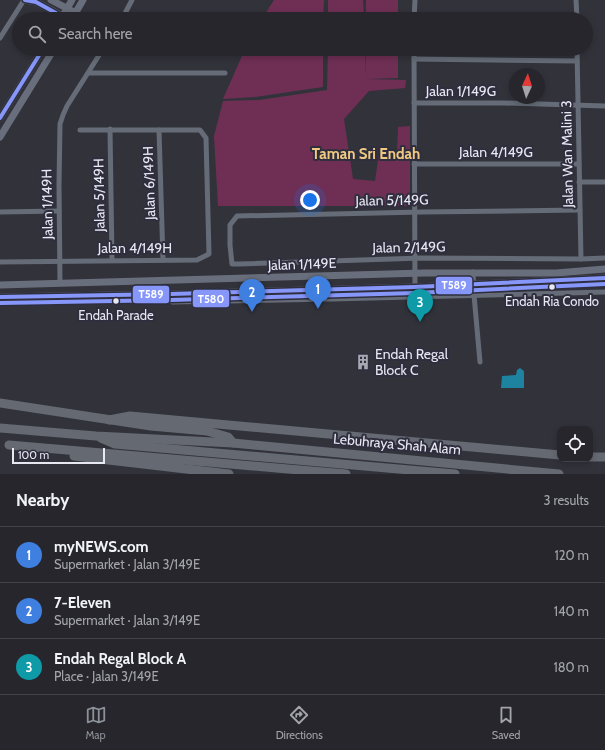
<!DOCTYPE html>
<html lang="en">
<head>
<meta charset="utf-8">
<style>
  :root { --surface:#26262c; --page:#2e2e34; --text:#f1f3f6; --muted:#a4a5a9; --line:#424348; --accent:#8c9099 }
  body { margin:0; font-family:Cabin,sans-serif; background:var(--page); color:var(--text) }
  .controls { position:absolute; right:12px; bottom:12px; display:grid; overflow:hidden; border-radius:8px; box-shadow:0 2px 6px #0003 }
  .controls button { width:36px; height:36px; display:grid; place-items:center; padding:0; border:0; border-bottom:1px solid var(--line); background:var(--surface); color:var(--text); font:20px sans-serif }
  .compass { position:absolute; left:509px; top:68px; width:36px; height:36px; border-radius:50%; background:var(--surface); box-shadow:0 2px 6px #0003; rotate:4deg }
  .scale { position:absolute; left:12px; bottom:10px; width:93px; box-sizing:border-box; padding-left:4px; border:2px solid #e8e8f3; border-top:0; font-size:11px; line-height:14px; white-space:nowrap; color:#e8e8f3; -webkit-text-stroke:3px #2f2e3f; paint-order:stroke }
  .you { position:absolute; left:310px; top:200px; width:14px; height:14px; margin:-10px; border:3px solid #fff; border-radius:50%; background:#1a73e8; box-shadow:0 0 0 6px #1a73e833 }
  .badge { display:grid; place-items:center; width:26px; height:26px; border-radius:50%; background:var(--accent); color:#fff; font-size:13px; font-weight:700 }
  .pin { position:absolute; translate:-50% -33px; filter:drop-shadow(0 1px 2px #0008) }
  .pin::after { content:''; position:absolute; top:21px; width:14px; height:12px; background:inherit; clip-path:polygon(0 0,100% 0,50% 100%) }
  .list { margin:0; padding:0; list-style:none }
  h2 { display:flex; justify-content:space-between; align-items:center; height:52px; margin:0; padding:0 16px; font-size:17px }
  h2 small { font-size:13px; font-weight:400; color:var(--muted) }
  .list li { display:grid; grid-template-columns:26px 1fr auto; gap:12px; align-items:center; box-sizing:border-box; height:56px; padding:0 16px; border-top:1px solid var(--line) }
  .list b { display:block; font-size:15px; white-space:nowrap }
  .list p { margin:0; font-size:13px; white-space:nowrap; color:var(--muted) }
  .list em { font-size:13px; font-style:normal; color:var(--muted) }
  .icon { flex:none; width:22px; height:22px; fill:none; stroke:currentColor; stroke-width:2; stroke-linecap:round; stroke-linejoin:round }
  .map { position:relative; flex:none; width:605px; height:474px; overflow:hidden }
  .search { position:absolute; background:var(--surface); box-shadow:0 2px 6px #0003; left:12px; right:12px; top:12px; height:44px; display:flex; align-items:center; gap:10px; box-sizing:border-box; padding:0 14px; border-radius:22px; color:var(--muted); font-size:15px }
  .sheet { height:220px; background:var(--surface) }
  nav { display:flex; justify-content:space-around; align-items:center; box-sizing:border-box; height:56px; border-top:1px solid var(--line); background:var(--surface); font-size:11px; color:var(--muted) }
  nav a { display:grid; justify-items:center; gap:2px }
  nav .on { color:var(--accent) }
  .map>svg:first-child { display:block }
</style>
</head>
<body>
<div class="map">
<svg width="605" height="474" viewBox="0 0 605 474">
  <rect width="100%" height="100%" fill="#32323b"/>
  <g fill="#6f2f55">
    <path d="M274,0H324L323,19H262Z"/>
    <path d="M328,0H363L364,19H328Z"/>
    <rect x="366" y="0" width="32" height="19"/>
    <path d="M245,49H323V87L255,97L223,99Z"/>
    <path d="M328,49H365L366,76V49H398V78L366,79L406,80L405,88L369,91L344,119L353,179L375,181L379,154H397L398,127L410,126V206H218L214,136L223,101L259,100L327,90Z"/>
  </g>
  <path fill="#1d83a1" d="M520,368L524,371V388H501L502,376L516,375L517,370Z"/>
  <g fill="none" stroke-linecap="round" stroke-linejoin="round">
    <g stroke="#656c77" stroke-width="5">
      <path d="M576,0L577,19"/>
      <path d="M124,15L244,19"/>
      <path d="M122,19L132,0"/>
      <path d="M414,19L415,0"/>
      <path d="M0,38L24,0"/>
      <path d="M414,49L415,287"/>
      <path d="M577,49L581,259"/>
      <path d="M414,59L577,61"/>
      <path d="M88,73H225"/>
      <path d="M414,103H504L605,106"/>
      <path d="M110,129L112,260"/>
      <path d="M159,130L163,260"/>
      <path d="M414,164H578"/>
      <path d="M579,182H605"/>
      <path d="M580,210L422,212L237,216L230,225V245L232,264H238L422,258L581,259L605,258"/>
      <path d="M0,212L59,211"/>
      <path d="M0,262L197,260L209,254L206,138L200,130H80"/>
      <path d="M473,272L474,295L480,362"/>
      <path d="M60,284L59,185L60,124L63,115L67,106L103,49"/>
      <path d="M172,302L332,299L605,292"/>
    </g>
    <g stroke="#686e7b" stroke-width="7">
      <path d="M25,0L36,2L68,19"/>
      <path d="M51,0L76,13"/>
      <path d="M65,12L72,0"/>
      <path d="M72,19L83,0"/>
      <path d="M0,118L43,49"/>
      <path d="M0,137L54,49"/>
      <path d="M0,285L424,273H556L605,269"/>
      <path d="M0,297L171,294L415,287L605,278"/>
    </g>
    <g stroke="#656972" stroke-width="9">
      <path d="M0,403L151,426L207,431L228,437L233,443"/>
      <path d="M109,420L130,416L560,455"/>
      <path d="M0,428L96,436L233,443L559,474"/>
      <path d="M101,438L115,444L455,474"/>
      <path d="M9,445L346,474"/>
      <path d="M74,456L229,474"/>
      <path d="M590,457H605"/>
    </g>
    <g stroke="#2f2e3f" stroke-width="7">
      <g id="bus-1">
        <path d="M25,0L36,2L63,17L61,19"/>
        <path d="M0,118L43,49"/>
        <path d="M0,297L171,294L415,287L605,278"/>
      </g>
    </g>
    <g stroke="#2f2e3f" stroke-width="7">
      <path id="bus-2" d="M0,303L171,300L415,293L605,284"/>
    </g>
    <use href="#bus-1" stroke="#8697f9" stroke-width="4"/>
    <use href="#bus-2" stroke="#8697f9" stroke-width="4"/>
  </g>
  <defs>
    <g id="building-bare" transform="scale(1.2)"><path d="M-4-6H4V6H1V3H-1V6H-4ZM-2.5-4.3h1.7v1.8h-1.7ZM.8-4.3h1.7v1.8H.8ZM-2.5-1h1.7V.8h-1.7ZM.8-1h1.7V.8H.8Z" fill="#a8a8b3" stroke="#2f2e3f" stroke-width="2.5" paint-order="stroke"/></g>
  </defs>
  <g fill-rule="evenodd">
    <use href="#building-bare" x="363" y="362"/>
  </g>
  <g fill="#e8e8f3" stroke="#2f2e3f" stroke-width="1.5">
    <circle cx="552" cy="287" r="3.5"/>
    <circle cx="116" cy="301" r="3.5"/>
  </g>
  <g text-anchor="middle" stroke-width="4" stroke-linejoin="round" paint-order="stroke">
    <g font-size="13" fill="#e8e8f3" stroke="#2f2e3f">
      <text x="552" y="306">Endah Ria Condo</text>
      <text x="116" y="320">Endah Parade</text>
    </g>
    <g font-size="14" fill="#e8e8f3" stroke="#2f2e3f">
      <text x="461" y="96">Jalan 1/149G</text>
      <text x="496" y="157">Jalan 4/149G</text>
      <text transform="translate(567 154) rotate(-91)" y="5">Jalan Wan Malini 3</text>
      <text transform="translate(149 183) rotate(-92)" y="5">Jalan 6/149H</text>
      <text transform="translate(99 195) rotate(-91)" y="5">Jalan 5/149H</text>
      <text transform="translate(392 200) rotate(-1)" y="5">Jalan 5/149G</text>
      <text transform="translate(47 204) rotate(-91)" y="5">Jalan 1/149H</text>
      <text transform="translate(409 247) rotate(-1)" y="5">Jalan 2/149G</text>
      <text x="135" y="253">Jalan 4/149H</text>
      <text transform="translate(302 264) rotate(-2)" y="5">Jalan 1/149E</text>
      <text transform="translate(397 444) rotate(5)" y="5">Lebuhraya Shah Alam</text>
    </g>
    <g font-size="14" fill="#e8e8f3" stroke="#2f2e3f" text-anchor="start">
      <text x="375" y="359">Endah Regal<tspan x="375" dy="16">Block C</tspan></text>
    </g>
    <g font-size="15" font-weight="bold" fill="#efc981" stroke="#2f2e3f">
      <text x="366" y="159">Taman Sri Endah</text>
    </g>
  </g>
  <g stroke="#2f2e3f" stroke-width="1.5">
    <rect x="435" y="276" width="38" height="19" rx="4" fill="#8697f9"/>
    <rect x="132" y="285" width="38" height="19" rx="4" fill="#8697f9"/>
    <rect x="192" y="289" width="38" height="19" rx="4" fill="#8697f9"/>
  </g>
  <g font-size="11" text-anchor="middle" font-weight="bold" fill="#fff">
    <text x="454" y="289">T589</text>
    <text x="151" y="298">T589</text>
    <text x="211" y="303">T580</text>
  </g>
</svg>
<div class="controls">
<button><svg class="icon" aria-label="locate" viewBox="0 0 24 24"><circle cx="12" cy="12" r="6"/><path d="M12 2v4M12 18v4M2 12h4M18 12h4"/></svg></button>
</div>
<svg class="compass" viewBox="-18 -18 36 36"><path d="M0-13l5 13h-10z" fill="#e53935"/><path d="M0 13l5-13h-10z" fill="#a4a5a9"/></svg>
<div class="scale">100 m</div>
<div class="you"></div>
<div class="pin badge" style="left:318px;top:309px;background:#3f7fe0">1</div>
<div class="pin badge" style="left:252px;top:312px;background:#3f7fe0">2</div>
<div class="pin badge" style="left:420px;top:322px;background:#0f9aa8">3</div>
<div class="search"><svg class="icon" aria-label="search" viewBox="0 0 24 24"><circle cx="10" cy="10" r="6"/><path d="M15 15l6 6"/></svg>Search here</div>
</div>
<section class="sheet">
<h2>Nearby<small>3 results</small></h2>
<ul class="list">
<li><span class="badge" style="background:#3f7fe0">1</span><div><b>myNEWS.com</b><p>Supermarket · Jalan 3/149E</p></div><em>120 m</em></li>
<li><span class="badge" style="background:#3f7fe0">2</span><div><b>7-Eleven</b><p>Supermarket · Jalan 3/149E</p></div><em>140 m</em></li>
<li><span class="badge" style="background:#0f9aa8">3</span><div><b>Endah Regal Block A</b><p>Place · Jalan 3/149E</p></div><em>180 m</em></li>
</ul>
</section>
<nav>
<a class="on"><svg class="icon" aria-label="map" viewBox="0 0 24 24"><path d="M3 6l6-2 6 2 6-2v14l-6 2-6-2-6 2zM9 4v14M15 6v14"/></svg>Map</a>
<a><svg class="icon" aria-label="directions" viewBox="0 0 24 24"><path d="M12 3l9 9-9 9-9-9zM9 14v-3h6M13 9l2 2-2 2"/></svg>Directions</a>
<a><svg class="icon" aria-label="saved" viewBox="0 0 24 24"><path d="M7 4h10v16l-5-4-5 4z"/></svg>Saved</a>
</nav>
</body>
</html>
